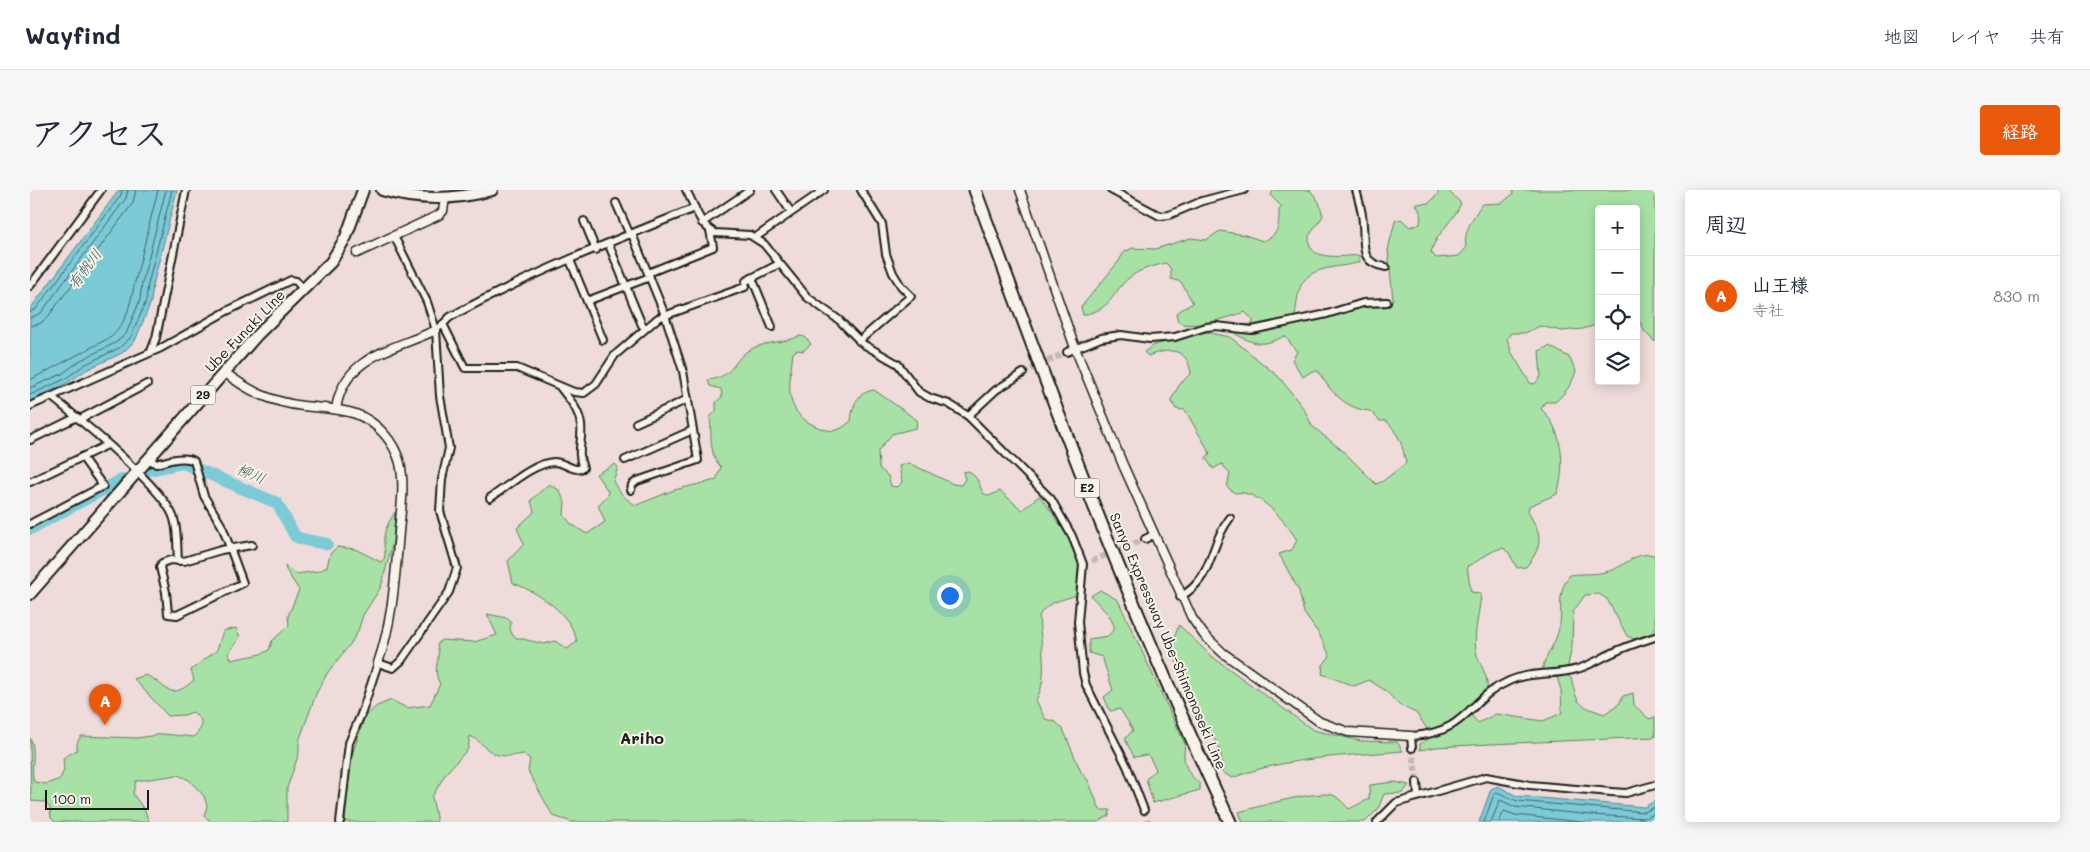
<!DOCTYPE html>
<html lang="ja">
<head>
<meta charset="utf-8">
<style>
  :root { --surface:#fff; --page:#f6f6f7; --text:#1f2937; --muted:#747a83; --line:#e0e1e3; --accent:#ea580c }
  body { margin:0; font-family:Mali,"Klee One",sans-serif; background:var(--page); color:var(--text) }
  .controls { position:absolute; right:15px; top:15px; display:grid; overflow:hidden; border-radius:5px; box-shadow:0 2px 12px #0003 }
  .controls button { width:45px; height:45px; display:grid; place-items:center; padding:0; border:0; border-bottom:1px solid var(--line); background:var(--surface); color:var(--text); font:25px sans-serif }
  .scale { position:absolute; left:15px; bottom:12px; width:104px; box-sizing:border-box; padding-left:5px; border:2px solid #1c1c1c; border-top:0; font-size:14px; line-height:18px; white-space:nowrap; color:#1c1c1c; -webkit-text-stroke:4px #f7f3e8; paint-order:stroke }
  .you { position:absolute; left:919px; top:405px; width:18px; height:18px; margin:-12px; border:4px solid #fff; border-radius:50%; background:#1a73e8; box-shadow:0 0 0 8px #1a73e833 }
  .badge { display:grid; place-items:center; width:32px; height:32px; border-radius:50%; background:var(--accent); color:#fff; font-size:16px; font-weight:700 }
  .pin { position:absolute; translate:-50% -41px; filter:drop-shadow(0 1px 2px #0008) }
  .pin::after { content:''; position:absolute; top:26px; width:18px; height:15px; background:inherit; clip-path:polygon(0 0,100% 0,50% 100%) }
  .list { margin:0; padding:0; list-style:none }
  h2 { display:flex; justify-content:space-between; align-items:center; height:65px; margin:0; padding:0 20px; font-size:21px }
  h2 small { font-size:16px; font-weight:400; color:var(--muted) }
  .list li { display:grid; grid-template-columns:32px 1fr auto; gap:15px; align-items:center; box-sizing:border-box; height:80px; padding:0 20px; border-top:1px solid var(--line) }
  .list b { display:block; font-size:19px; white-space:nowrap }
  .list p { margin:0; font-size:16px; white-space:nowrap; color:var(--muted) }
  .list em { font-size:16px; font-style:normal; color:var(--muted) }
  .icon { flex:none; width:28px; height:28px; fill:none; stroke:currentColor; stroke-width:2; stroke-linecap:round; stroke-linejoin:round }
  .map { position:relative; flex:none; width:1625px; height:632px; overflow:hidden; border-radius:5px }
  header { display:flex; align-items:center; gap:30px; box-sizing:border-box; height:70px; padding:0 25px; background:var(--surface); border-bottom:1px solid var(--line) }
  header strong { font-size:24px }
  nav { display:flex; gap:28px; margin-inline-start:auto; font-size:18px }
  .intro { display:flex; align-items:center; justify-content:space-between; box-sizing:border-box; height:120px; padding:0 30px }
  h1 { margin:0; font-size:35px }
  .button { padding:12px 22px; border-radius:5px; background:var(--accent); color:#fff; font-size:18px; font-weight:700 }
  main { display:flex; gap:30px; padding:0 30px }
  aside { flex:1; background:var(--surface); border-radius:5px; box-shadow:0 2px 12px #0003 }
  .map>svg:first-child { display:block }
</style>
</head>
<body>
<header>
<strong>Wayfind</strong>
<nav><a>地図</a><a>レイヤ</a><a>共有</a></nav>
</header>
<div class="intro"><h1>アクセス</h1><a class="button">経路</a></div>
<main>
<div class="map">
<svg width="1625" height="632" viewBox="0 0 1625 632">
  <rect width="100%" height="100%" fill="#efdcda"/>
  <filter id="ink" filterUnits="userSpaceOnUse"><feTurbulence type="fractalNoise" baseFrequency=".02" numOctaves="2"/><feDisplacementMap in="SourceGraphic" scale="10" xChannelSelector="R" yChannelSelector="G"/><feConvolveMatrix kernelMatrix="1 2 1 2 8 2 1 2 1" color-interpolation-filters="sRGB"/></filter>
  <g filter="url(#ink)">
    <g fill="#a8e1a6" stroke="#627e61">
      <path d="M1243,0H1280L1289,12L1293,26L1279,46C1279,50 1279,55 1281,58C1288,70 1318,66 1329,65L1330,72C1313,78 1284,75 1273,92C1267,100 1267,116 1265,126L1271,133L1332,117H1355L1363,110L1358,60L1365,31L1371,29L1380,37L1390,34L1391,24L1386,14L1399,13L1408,4V0H1417L1431,13C1424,31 1406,43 1401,62L1406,68L1429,66L1436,58C1433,41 1443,28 1452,14L1472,13L1483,4V0H1625V152L1614,141L1611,133L1606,131V19H1569V134L1553,139L1532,141L1510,136L1495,143H1481L1477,149L1482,163L1500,193L1505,194L1511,186L1509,161L1519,156L1539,167L1546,181C1542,194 1535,204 1525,212H1515L1511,219C1533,238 1536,278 1527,304L1499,316L1498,322C1512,345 1514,355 1496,377L1487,378L1479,363L1473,358C1459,360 1451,371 1437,376L1441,402L1451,403C1450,422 1443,442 1446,461C1448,473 1459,485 1457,498C1455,507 1444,514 1437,520L1448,533L1466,524L1513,531L1532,523L1531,500L1527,487L1512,486C1511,470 1524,458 1528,442C1535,420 1524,406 1540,385C1551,383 1564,385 1575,382C1596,378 1602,361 1625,365V442L1604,449L1597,446L1577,409L1569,404L1555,405L1543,422L1542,456L1536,485L1541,488C1548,516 1547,514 1574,524L1589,514L1593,506L1603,503L1604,515L1619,529L1625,527V547L1461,554L1406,557L1390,560V554L1400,548L1396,537L1386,523L1369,515L1356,501L1339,490L1324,496L1292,484L1293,475L1300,466L1289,444L1274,423L1269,401L1249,364L1262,360L1267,350C1255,331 1229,299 1205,303L1197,297L1200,284L1192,274L1183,279L1176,268L1180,263L1155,220L1146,219L1141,210L1150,194L1161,183C1157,157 1139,158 1118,166L1114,162L1124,155L1176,142L1200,147L1249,187L1274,219L1282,236L1313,261L1346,294L1353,291L1376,273C1373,257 1369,242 1356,231H1350L1340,221C1315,219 1300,201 1288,181H1282L1273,187L1262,170L1267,162L1255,146C1232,157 1225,155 1204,143L1210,135L1223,134V130L1215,122C1200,127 1161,140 1148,132L1146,123L1163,113L1151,92L1141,89V79L1136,73C1125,76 1113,78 1103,85C1080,101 1086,118 1053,125L1051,117L1089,71L1094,62L1103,58L1125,59L1161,48L1176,50L1190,41L1215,45L1233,51C1249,45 1249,36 1249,20L1252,17L1241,6Z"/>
      <path d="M770,146L775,147L781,154L773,161L767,160L763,163C759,196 752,224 790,238C804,243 809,241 821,231C823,215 826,203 844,200L887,230L886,238L862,244L848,261L849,278L858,286L861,296L868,297L872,292L869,276L879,273L923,294L931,295L935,289L933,282L939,281L947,289L953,303L959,306L970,301L992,320L1009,306C1025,324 1049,361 1050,386C1050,392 1048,399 1047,405C1032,410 1016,412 1009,426C1010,454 1020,486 1006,510L1015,529L1026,532L1033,539L1051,582L1058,590L1070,620H1080L1079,626L1068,632H542L523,626L498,581L500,569L493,564C477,567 466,568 454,556C449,552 446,548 440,546L438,559L416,583L402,607L407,632H315L319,574L335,526L347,516L361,510L377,518L400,515L410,494C401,478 412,469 407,455L411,450L444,452L467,445L457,424L477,428L481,432L480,440L484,447L514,454L525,451L537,459L547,452C541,423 509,403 483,393L478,371L494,354L487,338L504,322L501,310L519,294L529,300L535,312L534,325L541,334L557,344L575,332L568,315L578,305V301L566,284L585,274L588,277L583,291C587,300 598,313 607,315L644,300L686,290L691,277C678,264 682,244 680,227L686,221V212L692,207L691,199L680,196L678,190C705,187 702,169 721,159C737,151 755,153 770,146Z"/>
      <path d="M365,322L363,352L351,397L333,425L328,441L321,453L298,482L286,504L269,551V563L257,598V632H182L174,626L177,616L174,606L159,590L148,585L106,591L103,604L115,621L119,632H25L21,628L20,618L15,612L1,611L0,548C7,560 0,577 4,592L16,594L30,589L34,580L33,568L47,560V553L51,546L107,548L133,544L164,547L171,538V530L163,522L154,525L138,526L104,489L116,485C138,495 138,513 164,490L161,480L187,460L193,441L206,438L210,447L198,464L202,470C215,466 228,467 239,460L242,451L259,435L258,426L269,400L256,380L255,376L266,384L289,381L297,377L300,364L307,357L325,359L351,372L354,369C356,362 354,360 354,353C352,343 360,330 365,322Z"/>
      <path d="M1070,400L1088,410L1155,554C1152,571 1156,583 1170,594V600L1123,613L1116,589L1126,579L1118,565L1104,567L1095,549L1103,540L1090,519L1080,521L1074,507L1083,500L1072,467L1059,463V449L1078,446L1085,438L1079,425L1061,406Z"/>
      <path d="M1149,435L1180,465L1283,540L1331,551L1367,552L1373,561C1315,566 1256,567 1202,588L1192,582C1193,551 1182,550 1168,526C1156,506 1150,479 1141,456Z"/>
      <path d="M1364,592L1379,595L1373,603L1354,604L1348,619L1335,632H1213L1209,622C1226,617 1292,598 1305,606C1310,609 1315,615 1319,619L1339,609L1340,595Z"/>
    </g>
    <g fill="#7bcad7" stroke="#55848c">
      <path d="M89,0H147L123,95L121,112L105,151L92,163L56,180L37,193L0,211V119Z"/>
      <path d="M1468,596L1487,606L1614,617L1625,611V632H1449L1461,599Z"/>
    </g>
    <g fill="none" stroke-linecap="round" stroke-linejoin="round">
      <g stroke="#426267" stroke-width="1">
        <path d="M0,122L6,119L91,5L92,0"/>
        <path d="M0,128L11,123L96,8L98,0"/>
        <path d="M0,136L9,134L17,128L103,13L106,0"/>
        <path d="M0,190L81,147C101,129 101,104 108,80C115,53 121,27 128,0"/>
        <path d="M0,198L32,184L51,170L85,153L96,144L110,110L112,93L136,0"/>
        <path d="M0,205L35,189L54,175L89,158L101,147L116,111L118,94L142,0"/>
        <path d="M1454,632L1464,604L1467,602L1487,611L1614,622L1625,617"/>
        <path d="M1461,632L1470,610L1485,617L1561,625L1614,628L1625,624"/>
        <path d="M1469,632L1474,621L1485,625L1551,632"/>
      </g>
      <g stroke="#7bcad7" stroke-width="12">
        <path d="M115,281L153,273L247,313L265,346L271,349L297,354"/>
        <path d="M0,339L93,289"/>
      </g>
      <g stroke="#c5b6b4" stroke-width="6" stroke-dasharray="6 3" stroke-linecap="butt">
        <path d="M993,183L1037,162"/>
        <path d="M1062,371L1115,349"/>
        <path d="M1382,558L1387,592"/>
        <path d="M1114,620L1118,632"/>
      </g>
      <g stroke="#1c1c1c" stroke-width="10">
        <g id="minor">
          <path d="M656,0C665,15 668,34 685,43L720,45L734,54L777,107L809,130L833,154L868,174L889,202L900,208L919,214L938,226L1021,309L1042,346L1053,374L1048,432L1053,483L1056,495L1097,576L1114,620"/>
          <path d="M746,0L761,22"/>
          <path d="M1081,0L1130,26L1139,25L1172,11L1214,0"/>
          <path d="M1326,0C1329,11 1333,23 1333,35C1335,57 1329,73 1356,77"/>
          <path d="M586,13L600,45"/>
          <path d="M554,31L566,60"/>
          <path d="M672,33L720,0"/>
          <path d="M726,47L794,0"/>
          <path d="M579,55L612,135"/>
          <path d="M540,70L573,150"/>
          <path d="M618,83L683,57L680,40"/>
          <path d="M722,88L742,137"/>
          <path d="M0,96L71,0"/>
          <path d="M557,111L620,87"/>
          <path d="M413,134L435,178H487L544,202L554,203L566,194L585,165L628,128L715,97L716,91L749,74"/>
          <path d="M411,136L420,127C499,84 582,51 665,18"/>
          <path d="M829,151L881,106L871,96L863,83L856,64L852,34L831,0"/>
          <path d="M121,161L126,148L156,0"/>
          <path d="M1037,162L1071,148L1091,145L1120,149L1145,147L1176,137L1186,136L1222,140L1297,124L1333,113L1357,112"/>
          <path d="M22,207C49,229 136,299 144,329C148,342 147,358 148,371"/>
          <path d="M0,216L131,158L197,121L261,90L266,91L274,100"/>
          <path d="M938,226L966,200L993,183"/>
          <path d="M50,229L117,194"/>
          <path d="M606,233L658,209"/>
          <path d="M0,250L47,227"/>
          <path d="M118,268L126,274C137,271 154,265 164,271L174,306L192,336L213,393L147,425L138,424L136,402L130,377L132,373L140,370L154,371L191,360L222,355"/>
          <path d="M595,270L663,240"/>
          <path d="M0,292L77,255"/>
          <path d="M601,300L602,295L607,291L668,270L653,181L635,125L602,44"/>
          <path d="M460,308C477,297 503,273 524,272C535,272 542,282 553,278C546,262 553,250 551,235C549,219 539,209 530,197"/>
          <path d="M0,334L73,296L52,267"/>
          <path d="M1115,349L1123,345"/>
          <path d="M1150,407C1185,387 1178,356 1200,328"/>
          <path d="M1382,558L1381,546C1439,543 1437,509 1479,491C1501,481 1525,486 1547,479C1562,475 1574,466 1589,460C1600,455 1613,451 1625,447"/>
          <path d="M1387,592L1388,606"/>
          <path d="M310,632L319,553L332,522L348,473L363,478L371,471L419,402L427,378L410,321L412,289L419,258L410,206L406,140L397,112L364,46"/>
          <path d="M1347,632L1366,613L1456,587L1500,595L1581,602L1596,603L1625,595"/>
        </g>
      </g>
      <g stroke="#1c1c1c" stroke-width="11">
        <g id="tertiary">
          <path d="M990,0L1045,158L1093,275L1162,428L1174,445L1193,463L1290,532L1318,542L1381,546"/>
          <path d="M327,63L409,25L413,21L415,8"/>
          <path d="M194,182C219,201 241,212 273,216C291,218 308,218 326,224C347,232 364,251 370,273C375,295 371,319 369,342C365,387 363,430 348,473"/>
          <path d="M306,219C314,165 364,160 406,140"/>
        </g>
      </g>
      <g stroke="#1c1c1c" stroke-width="14">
        <g id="primary">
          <path d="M352,0C388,11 425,10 462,0"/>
          <path d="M0,404L227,145L301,72L316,47L333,0"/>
        </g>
      </g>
      <g stroke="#1c1c1c" stroke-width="15">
        <path id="motorway" d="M945,0C1023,213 1103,427 1200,632"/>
      </g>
      <use href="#minor" stroke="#f7f3e8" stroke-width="6"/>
      <use href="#tertiary" stroke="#f7f3e8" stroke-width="8"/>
      <use href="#primary" stroke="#f7f3e8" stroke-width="10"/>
      <use href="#motorway" stroke="#f7f3e8" stroke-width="11"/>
    </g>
  </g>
  <g text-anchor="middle" stroke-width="4" stroke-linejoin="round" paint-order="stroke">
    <g fill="#f7f3e8" stroke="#5e5c59" stroke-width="1">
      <rect x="160.5" y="195.5" width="25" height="19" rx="4"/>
      <rect x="1044.5" y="288.5" width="25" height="19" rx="4"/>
    </g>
    <g font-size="12" font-weight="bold" fill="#1c1c1c">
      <text x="173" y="209">29</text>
      <text x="1057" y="302">E2</text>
    </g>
    <g font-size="14" fill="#1c1c1c" stroke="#f7f3e8">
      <text transform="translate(215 141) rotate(-46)" y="5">Ube Funaki Line</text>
      <text transform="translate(1138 451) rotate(67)" y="5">Sanyo Expressway Ube-Shimonoseki Line</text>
    </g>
    <g font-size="15" font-style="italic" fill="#3d595d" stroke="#f7f3e8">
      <text transform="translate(55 79) rotate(-53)" y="5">有帆川</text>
      <text transform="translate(221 284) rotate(23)" y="5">柳川</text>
    </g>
    <g font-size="16" font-weight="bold" fill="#1c1c1c" stroke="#f7f3e8">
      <text x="612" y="554">Ariho</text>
    </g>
  </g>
</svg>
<div class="controls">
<button>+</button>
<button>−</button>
<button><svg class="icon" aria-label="locate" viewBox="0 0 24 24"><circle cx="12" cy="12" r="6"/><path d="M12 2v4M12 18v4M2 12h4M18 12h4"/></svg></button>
<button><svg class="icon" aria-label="layers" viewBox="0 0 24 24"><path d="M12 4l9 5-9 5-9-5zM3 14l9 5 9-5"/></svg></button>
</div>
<div class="scale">100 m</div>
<div class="you"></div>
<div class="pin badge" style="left:75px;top:535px">A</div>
</div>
<aside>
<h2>周辺<small></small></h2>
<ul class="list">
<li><span class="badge">A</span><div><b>山王様</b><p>寺社</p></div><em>830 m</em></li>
</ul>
</aside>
</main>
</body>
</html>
